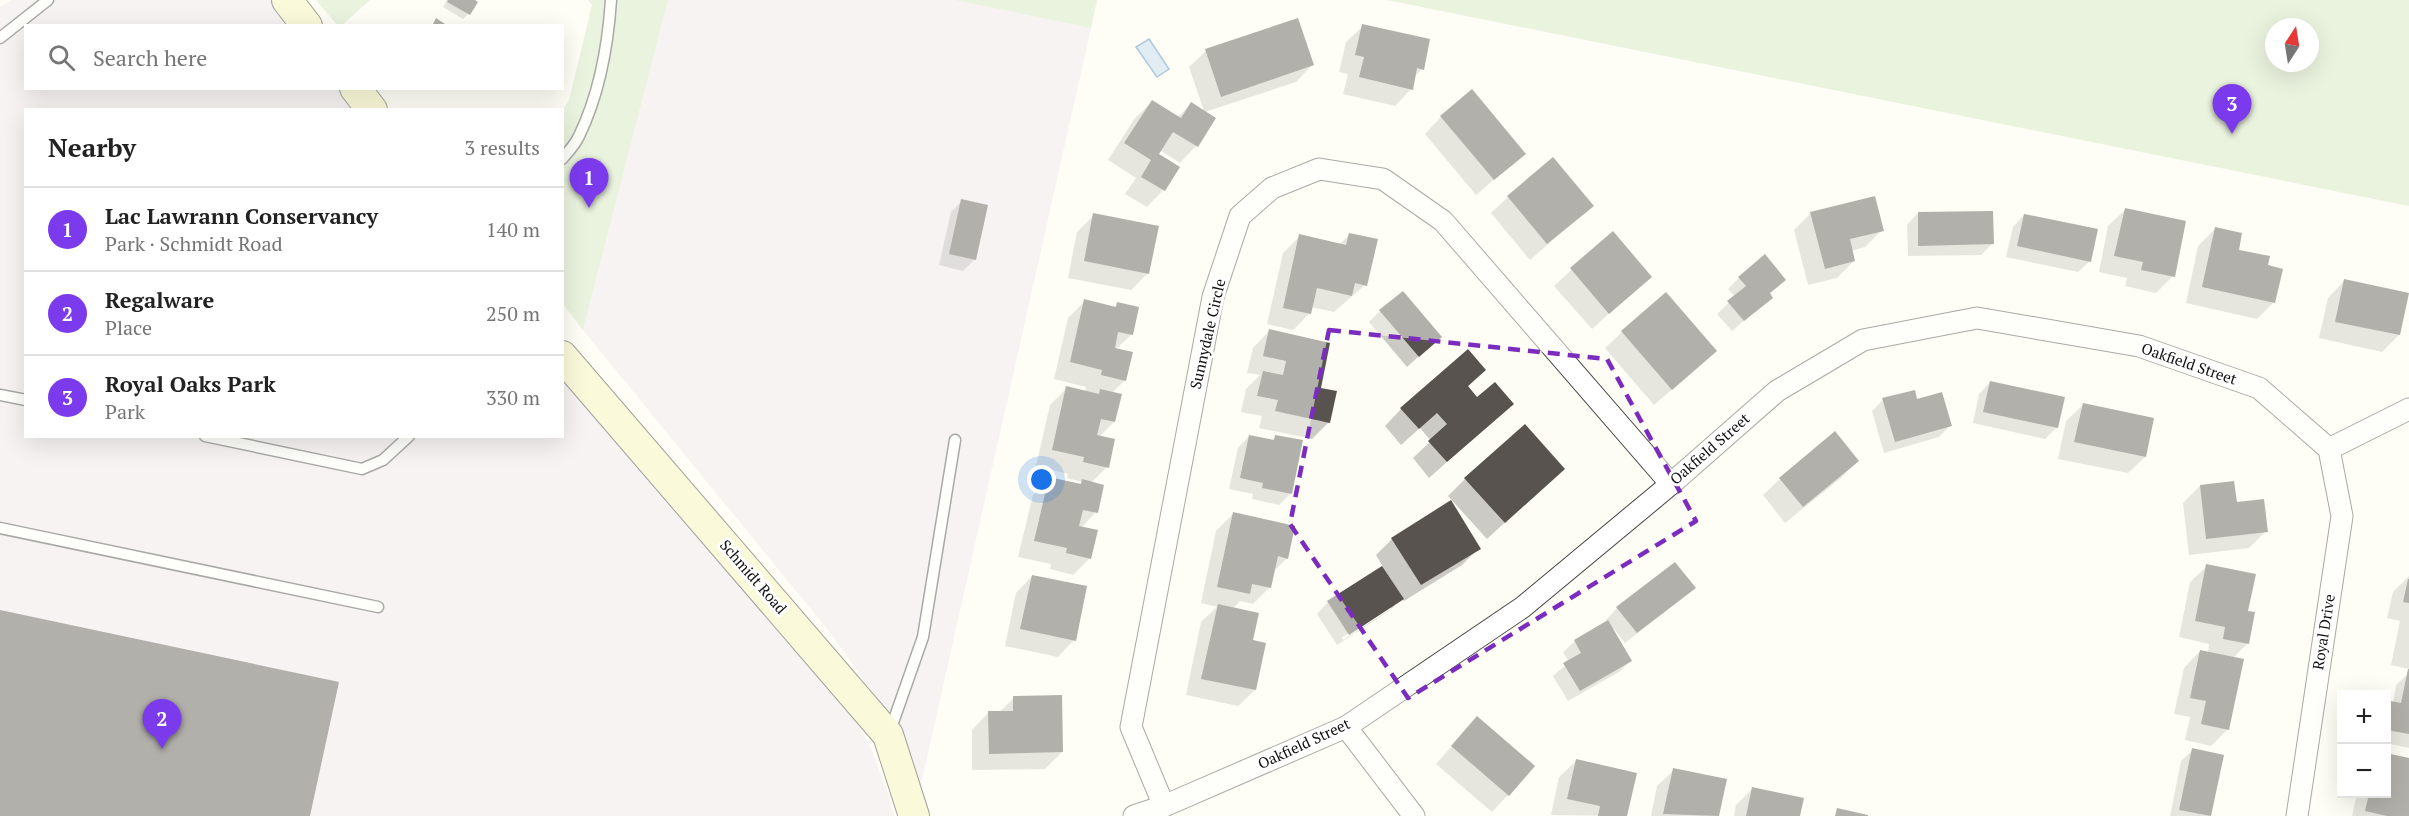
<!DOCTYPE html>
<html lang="en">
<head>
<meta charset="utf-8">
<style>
  :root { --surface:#fff; --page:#f2f2f2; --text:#222; --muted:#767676; --line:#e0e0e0; --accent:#7c3aed }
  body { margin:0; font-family:"PT Serif",serif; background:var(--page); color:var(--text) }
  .controls { position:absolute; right:18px; bottom:18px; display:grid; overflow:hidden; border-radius:0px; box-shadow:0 6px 24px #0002 }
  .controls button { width:54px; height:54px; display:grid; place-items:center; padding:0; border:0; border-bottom:2px solid var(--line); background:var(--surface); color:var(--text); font:30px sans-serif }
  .compass { position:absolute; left:2265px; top:18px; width:54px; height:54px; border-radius:50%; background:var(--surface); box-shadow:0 6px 24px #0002; rotate:12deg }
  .you { position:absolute; left:1042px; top:480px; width:21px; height:21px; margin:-15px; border:4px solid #fff; border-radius:50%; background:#1a73e8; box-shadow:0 0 0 9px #1a73e833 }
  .badge { display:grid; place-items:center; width:39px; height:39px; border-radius:50%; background:var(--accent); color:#fff; font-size:20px; font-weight:700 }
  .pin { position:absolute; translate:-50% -50px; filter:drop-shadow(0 2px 3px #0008) }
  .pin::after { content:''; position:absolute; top:32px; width:21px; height:18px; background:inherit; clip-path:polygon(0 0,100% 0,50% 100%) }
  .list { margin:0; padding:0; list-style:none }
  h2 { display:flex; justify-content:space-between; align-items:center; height:78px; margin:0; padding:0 24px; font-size:26px }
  h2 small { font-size:20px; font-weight:400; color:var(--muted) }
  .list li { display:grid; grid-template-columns:39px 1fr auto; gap:18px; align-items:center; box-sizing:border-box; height:84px; padding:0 24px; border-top:2px solid var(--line) }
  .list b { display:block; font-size:22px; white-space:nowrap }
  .list p { margin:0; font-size:20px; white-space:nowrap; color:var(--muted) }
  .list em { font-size:20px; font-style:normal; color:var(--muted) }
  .icon { flex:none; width:33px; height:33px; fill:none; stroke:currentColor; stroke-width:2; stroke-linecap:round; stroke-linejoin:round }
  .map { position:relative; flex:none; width:2409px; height:816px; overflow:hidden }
  .search { position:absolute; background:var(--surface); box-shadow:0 6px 24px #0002; left:24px; top:24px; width:540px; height:66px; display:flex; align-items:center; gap:15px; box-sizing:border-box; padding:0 21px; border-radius:0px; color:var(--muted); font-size:22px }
  .panel { position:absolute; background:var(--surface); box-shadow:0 6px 24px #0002; left:24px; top:108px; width:540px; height:330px; border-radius:0px }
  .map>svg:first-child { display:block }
</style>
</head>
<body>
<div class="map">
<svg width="2409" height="816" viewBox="0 0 2409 816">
  <rect width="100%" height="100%" fill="#fefdf5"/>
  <g fill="#ede6ee">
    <path d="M12,0H272L293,25L26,26V88L345,89L362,109L26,110V436H562L563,353L845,704L869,744L888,794L894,816H0V7Z"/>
    <path d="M668,0H954L1091,28L919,793L875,696L832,635L583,330Z"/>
  </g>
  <g fill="#d2e6c1" fill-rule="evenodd">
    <path d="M316,0H370L341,26L337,25Z"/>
    <path d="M588,0H668L583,330L563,304L562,111L569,100L592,5Z"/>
    <path d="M954,0H1097L1091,28Z"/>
    <path d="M1387,0H2409V206ZM2274,27H2310V63H2274Z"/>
  </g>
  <path fill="#bfdaf0" stroke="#4d8ac0" stroke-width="1.5" d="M1149,39L1169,69L1157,77L1136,47Z"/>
  <g fill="#0003" fill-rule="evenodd">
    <path d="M447,0H472L468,14L463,19L443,7Z"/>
    <path d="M1363,26L1422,69L1414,77L1411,89L1395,106L1343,94L1348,74L1339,72L1346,42Z"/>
    <path d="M1206,51L1312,65L1296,82L1205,112L1196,146L1180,163L1160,150L1157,154L1178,167L1163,190L1147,207L1125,194L1136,178L1108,160L1135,118L1152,102L1177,118L1191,104L1204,111L1189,67Z"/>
    <path d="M1441,117L1524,154L1476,195L1425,134Z"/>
    <path d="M1508,197L1592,206L1530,260L1491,213Z"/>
    <path d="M962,201L975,259L963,271L939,265L951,212Z"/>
    <path d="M2125,210L2173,276L2156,293L2125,286L2127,278L2099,272L2108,226Z"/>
    <path d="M1811,213L1882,230L1865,247L1851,251L1854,261L1837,278L1808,285L1794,230Z"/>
    <path d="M1918,213L1992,244L1981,255L1908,256L1907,225Z"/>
    <path d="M1094,215L1148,273L1131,290L1068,278L1077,232Z"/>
    <path d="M2024,215L2090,261L2078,272L2006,257L2013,227Z"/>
    <path d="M2215,229L2237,251L2266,267L2274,302L2257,319L2186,303L2198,246Z"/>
    <path d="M1612,233L1650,276L1592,329L1554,286Z"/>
    <path d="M1350,234L1365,285L1334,312L1311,307L1310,313L1293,330L1267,324L1283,253L1300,236L1339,245Z"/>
    <path d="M1739,278L1771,297L1732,331L1717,314L1735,297L1728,289Z"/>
    <path d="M2344,281L2399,335L2382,352L2319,338L2328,298Z"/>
    <path d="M1085,301L1114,307L1118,303L1131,335L1116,349L1125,380L1112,393L1114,422L1099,437L1107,467L1091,483L1096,512L1081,528L1090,558L1073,575L1050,569L1051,564L1018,557L1033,495L1050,479L1078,485L1082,482L1067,478L1068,474L1036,466L1050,405L1067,388L1085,392L1086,387L1054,379L1068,318Z"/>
    <path d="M1380,311L1440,337L1407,367L1369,322Z"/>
    <path d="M1269,331L1319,389L1329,422L1312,439L1259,428L1262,416L1241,412L1246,389L1260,375L1247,373L1253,348Z"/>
    <path d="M1622,332L1698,367L1654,405L1605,348Z"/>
    <path d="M1484,370L1467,388L1477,399L1512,404L1429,478L1413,458L1431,441L1420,428L1401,445L1385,426L1401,409Z"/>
    <path d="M1990,382L2057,427L2045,439L1973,423L1979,394Z"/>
    <path d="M1883,400L1916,401L1950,426L1939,437L1884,453L1872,411Z"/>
    <path d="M2083,405L2145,457L2128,473L2058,459L2066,421Z"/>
    <path d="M1249,436L1271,441L1276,436L1291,493L1279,505L1252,499L1253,494L1229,489L1238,448Z"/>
    <path d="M1857,461L1841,478L1785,523L1763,495L1780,479Z"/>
    <path d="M1563,469L1487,539L1448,496L1465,479Z"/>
    <path d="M2200,486L2266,531L2249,548L2189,555L2183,503Z"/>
    <path d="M1233,514L1287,558L1273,572L1270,587L1253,604L1240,601L1233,609L1251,641L1255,690L1238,706L1186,695L1201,622L1217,607L1201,603L1216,531Z"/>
    <path d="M1392,539L1479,548L1462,565L1404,601L1402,598L1390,610L1337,645L1317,614L1328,602L1383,567L1376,555ZM1391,606V609L1343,640L1342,637Z"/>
    <path d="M1675,564L1694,588L1625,643L1614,629L1612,631L1630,661L1619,672L1568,701L1553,676L1569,662L1563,652L1575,641L1608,622L1606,620L1617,608Z"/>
    <path d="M2207,566L2247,612L2248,643L2233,658L2228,729L2211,746L2185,740L2190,717L2174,714L2184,668L2200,651L2208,653L2209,644L2179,637L2190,582Z"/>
    <path d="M1032,576L1074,640L1058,657L1005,646L1016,593Z"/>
    <path d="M2409,576V669L2391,665L2400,621L2387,618L2393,592Z"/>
    <path d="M2408,674H2409V748L2386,743V702L2393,703L2396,685Z"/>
    <path d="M1014,698L1062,752L1045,769L972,770V730L988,713H998Z"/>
    <path d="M1477,718L1508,795L1492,812L1436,764Z"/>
    <path d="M2193,750L2222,756L2209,816H2170L2181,761Z"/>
    <path d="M2409,760V816H2352L2357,794H2386Z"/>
    <path d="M1576,761L1626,816L1551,815L1559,777Z"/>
    <path d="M1674,770L1725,781L1718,816H1651L1657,786Z"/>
    <path d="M1753,788L1799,816H1734L1736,805Z"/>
  </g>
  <g fill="#58534e">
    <path d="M448,0H475L478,2L470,15L447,2Z"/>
    <path d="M436,18L448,26H432Z"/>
    <path d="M1298,18L1314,65L1221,97L1205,49Z"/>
    <path d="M1362,24L1430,39L1424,70L1417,68L1413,90L1359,77L1364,57L1355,55Z"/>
    <path d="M1472,89L1526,154L1494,180L1440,116Z"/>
    <path d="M1152,100L1181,118L1191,102L1216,118L1198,147L1173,132L1159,154L1180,167L1165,191L1141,177L1151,160L1124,143Z"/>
    <path d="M1553,157L1594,206L1547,244L1507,196Z"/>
    <path d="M1875,196L1884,231L1850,239L1855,261L1825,269L1810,212Z"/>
    <path d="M961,199L988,205L976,260L949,254Z"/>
    <path d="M2125,208L2186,221L2175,277L2141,270L2143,262L2114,256Z"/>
    <path d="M1993,211L1994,244L1918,246V212Z"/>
    <path d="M1093,213L1159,226L1149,274L1084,261Z"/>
    <path d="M2024,214L2098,229L2091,262L2017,246Z"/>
    <path d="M2215,227L2242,233L2239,250L2270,256L2268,265L2283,269L2275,303L2202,287Z"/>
    <path d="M1613,231L1652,277L1609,314L1570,268Z"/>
    <path d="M1349,233L1378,239L1367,286L1355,283L1352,296L1317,288L1311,314L1283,308L1299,234L1346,245Z"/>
    <path d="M1765,254L1786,280L1770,293L1773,298L1744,321L1727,301L1746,286L1738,277Z"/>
    <path d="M2344,279L2409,293L2400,335L2335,322Z"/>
    <path d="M1403,291L1442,337L1419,357L1379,310Z"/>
    <path d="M1666,292L1717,351L1672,390L1621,331Z"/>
    <path d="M1084,299L1116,307L1117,302L1139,307L1133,335L1118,332L1115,348L1133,352L1126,381L1101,375L1102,370L1070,362Z"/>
    <path d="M1269,329L1330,343L1321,388L1337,391L1330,423L1275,411L1278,400L1257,396L1263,371L1283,375L1286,361L1263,356Z"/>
    <path d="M1468,349L1486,370L1468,386L1477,397L1495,382L1514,404L1447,462L1428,441L1447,424L1437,413L1419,429L1400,408Z"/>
    <path d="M1990,381L2065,397L2058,428L1983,412Z"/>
    <path d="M1066,386L1099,394L1100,389L1122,394L1115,422L1101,419L1097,435L1115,439L1109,468L1083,462L1084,457L1052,450Z"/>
    <path d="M1915,390L1917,399L1942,392L1952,426L1895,442L1882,398Z"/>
    <path d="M2083,403L2154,418L2146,457L2074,442Z"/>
    <path d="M1525,424L1565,469L1505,523L1464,478Z"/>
    <path d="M1835,431L1859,461L1803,507L1779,478Z"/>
    <path d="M1249,435L1274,440L1275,435L1303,440L1292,494L1262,488L1263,483L1240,478Z"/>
    <path d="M1049,477L1081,484L1082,479L1104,485L1098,513L1083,510L1079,526L1098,530L1091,559L1066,553L1067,548L1034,541Z"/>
    <path d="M2234,481L2237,502L2264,499L2268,532L2206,539L2200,485Z"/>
    <path d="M1451,500L1481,549L1421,585L1391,538Z"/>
    <path d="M1233,512L1295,526L1288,559L1278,556L1271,588L1252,584L1250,594L1217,587Z"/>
    <path d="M1675,562L1696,588L1637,633L1616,607Z"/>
    <path d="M2206,564L2256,574L2248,611L2255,612L2249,644L2223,639L2225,627L2195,621Z"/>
    <path d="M1382,566L1404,599L1349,635L1327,601Z"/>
    <path d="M1032,575L1087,586L1076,641L1020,629Z"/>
    <path d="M2408,579H2409V603L2403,602Z"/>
    <path d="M1218,604L1259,613L1253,640L1266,643L1256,690L1201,679Z"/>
    <path d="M0,610L339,682L310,816H0Z"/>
    <path d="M1608,620L1632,661L1580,691L1563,663L1581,653L1574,640Z"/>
    <path d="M2200,650L2244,659L2229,730L2201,724L2206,701L2190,698Z"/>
    <path d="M2408,669H2409V734L2386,730V700L2401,703Z"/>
    <path d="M1062,695L1063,752L989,754L988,711H1013V696Z"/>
    <path d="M1477,716L1535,766L1509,796L1451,746Z"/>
    <path d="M2192,748L2224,755L2211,816L2179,810Z"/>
    <path d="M2386,753L2409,758V816H2387L2365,811L2369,794H2386Z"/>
    <path d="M1576,759L1637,773L1627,816H1598L1600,806L1567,799Z"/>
    <path d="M1673,768L1727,779L1719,816L1663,814Z"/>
    <path d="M1752,787L1804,798L1800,816H1746Z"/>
    <path d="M1837,808L1868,815V816H1835Z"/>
  </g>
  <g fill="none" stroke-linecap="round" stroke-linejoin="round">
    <g stroke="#444" stroke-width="13">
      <g id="lane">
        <path d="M0,38L48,0"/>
        <path d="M562,159C568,152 575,145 579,136C599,95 608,45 611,0"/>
        <path d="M0,395L26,400"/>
        <path d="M205,436L362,469L383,460L409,436"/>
        <path d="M0,528L378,607"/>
        <path d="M890,731L923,637L955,440"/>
      </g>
    </g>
    <g stroke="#444" stroke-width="23">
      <g id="street">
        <path d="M2329,449L2409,409"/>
        <path d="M1346,727L1414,816"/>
        <path d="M1164,806L1131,727L1213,297L1240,216L1272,188L1319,169L1383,179L1443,221L1671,484"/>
        <path d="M1134,816L1164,806L1346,727L1523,607L1671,484L1777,391L1863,340L1977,318L2139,346L2259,388L2329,449"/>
        <path d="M2297,816L2342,516L2329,449"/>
      </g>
    </g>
    <g stroke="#333" stroke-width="32">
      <g id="secondary">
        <path d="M287,0L307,26"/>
        <path d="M355,88L372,110"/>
        <path d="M562,356L888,735L914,816"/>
      </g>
    </g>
    <use href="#lane" stroke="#fff" stroke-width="10"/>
    <use href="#street" stroke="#fff" stroke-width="21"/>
    <use href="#secondary" stroke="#f7f4b7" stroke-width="30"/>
  </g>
  <path d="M0 0H2409V816H0ZM1329,330L1607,359L1696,521L1408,698L1290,524Z" fill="#fefdf5" fill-opacity=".55" fill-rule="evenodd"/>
  <path fill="none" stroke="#7b2cbf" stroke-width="4.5" stroke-dasharray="12 8" stroke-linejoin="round" d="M1329,330L1607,359L1696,521L1408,698L1290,524Z"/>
  <g text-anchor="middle" stroke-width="6" stroke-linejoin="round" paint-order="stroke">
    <g font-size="15" fill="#111" stroke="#fff">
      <text transform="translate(1208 334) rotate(-77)" y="5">Sunnydale Circle</text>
      <text transform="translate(2189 364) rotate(19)" y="5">Oakfield Street</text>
      <text transform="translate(1710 449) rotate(-41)" y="5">Oakfield Street</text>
      <text transform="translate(753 577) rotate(49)" y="5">Schmidt Road</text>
      <text transform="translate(2324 632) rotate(-81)" y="5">Royal Drive</text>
      <text transform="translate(1304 744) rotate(-25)" y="5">Oakfield Street</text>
    </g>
  </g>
</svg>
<div class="controls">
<button>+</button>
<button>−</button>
</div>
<svg class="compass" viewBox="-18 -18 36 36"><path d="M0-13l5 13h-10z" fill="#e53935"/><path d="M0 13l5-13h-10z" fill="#767676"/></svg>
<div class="you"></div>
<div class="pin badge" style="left:589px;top:208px">1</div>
<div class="pin badge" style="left:162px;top:749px">2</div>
<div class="pin badge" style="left:2232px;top:134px">3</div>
<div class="search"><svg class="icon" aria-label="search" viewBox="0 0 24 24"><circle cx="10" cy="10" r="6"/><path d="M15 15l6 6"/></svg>Search here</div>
<section class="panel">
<h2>Nearby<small>3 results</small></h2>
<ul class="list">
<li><span class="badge">1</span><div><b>Lac Lawrann Conservancy</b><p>Park · Schmidt Road</p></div><em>140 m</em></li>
<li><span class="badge">2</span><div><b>Regalware</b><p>Place</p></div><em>250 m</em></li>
<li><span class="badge">3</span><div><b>Royal Oaks Park</b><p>Park</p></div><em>330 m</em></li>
</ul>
</section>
</div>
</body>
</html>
